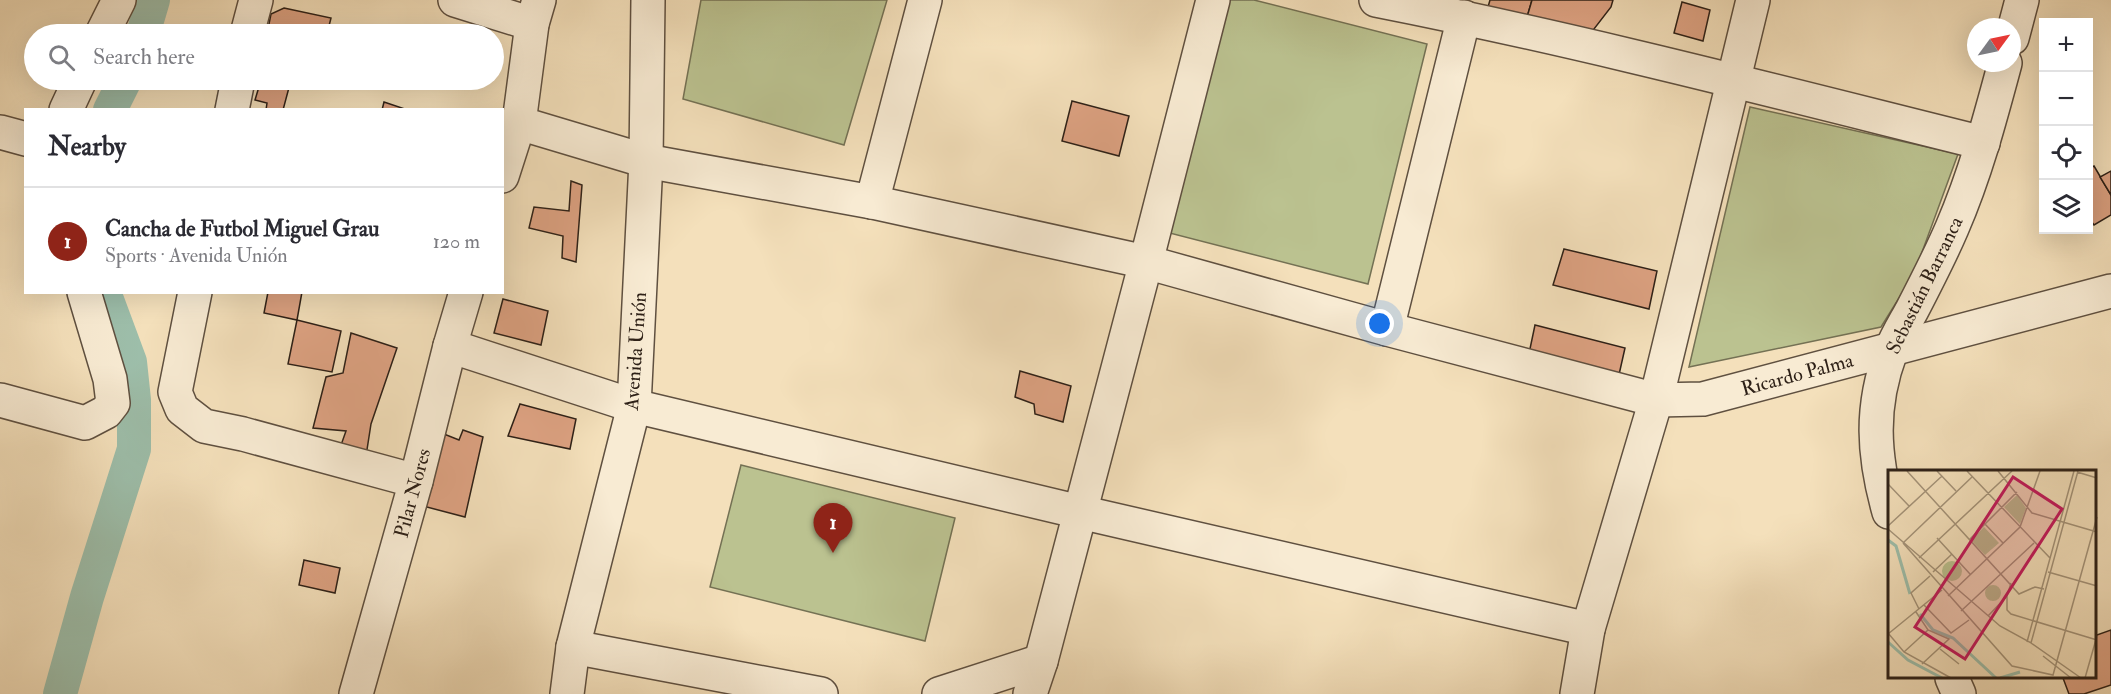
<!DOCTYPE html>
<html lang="en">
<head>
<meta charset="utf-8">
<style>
  :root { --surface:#fff; --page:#f2f2f3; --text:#2b2b33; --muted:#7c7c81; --line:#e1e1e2; --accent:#8f2418 }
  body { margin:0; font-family:"IM FELL Double Pica",serif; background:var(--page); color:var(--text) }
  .controls { position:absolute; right:18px; top:18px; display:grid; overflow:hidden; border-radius:0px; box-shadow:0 6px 24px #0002 }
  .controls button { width:54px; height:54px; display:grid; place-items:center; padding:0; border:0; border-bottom:2px solid var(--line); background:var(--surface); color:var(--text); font:30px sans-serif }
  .compass { position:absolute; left:1967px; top:18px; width:54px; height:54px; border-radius:50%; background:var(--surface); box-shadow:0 6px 24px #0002; rotate:57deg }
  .you { position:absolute; left:1380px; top:324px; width:21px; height:21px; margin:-15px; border:4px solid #fff; border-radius:50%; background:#1a73e8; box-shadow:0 0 0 9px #1a73e833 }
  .badge { display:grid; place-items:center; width:39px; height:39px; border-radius:50%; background:var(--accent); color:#fff; font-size:20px; font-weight:700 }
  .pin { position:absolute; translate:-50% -50px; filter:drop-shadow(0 2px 3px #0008) }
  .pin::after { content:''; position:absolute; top:32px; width:21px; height:18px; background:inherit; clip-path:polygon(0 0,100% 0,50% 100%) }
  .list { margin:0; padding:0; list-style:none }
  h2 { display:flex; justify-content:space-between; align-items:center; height:78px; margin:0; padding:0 24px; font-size:26px }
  h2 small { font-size:20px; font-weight:400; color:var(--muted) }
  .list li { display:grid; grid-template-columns:39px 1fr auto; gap:18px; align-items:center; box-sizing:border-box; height:108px; padding:0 24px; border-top:2px solid var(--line) }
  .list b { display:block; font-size:22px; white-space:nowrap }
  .list p { margin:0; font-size:20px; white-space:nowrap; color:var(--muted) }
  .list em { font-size:20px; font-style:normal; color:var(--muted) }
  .icon { flex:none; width:33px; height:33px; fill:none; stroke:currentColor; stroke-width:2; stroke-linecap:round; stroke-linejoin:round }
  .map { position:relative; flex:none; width:2111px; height:694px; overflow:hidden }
  .search { position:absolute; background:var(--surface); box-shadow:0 6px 24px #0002; left:24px; top:24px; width:480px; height:66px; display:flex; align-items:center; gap:15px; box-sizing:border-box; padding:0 21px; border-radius:33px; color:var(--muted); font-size:22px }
  .panel { position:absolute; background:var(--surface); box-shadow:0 6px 24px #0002; left:24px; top:108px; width:480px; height:186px; border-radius:0px }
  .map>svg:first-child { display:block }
</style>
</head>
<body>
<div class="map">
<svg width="2111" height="694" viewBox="0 0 2111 694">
  <rect width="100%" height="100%" fill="#f4e0bb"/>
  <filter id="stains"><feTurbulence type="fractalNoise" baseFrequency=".00333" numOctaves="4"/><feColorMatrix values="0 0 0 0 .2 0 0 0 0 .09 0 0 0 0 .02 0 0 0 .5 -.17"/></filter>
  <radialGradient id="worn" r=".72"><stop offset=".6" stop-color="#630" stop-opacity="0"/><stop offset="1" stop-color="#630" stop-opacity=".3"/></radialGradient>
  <g fill="#bbc290" stroke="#747154" stroke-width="1.5">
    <path d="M701,0H887L844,145L683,99Z"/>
    <path d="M1214,0H1254L1427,44L1368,284L1158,230Z"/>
    <path d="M1750,107L1958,154L1914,274L1881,327L1689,367Z"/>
    <path d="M741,465L955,518L925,641L710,587Z"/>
  </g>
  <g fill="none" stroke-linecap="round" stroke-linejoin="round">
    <g stroke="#9dbeaa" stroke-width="34">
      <path d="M143,34L153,0"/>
      <path d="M110,110L125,80"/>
      <path d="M60,694L87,597L134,449V400L130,362L104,292"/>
    </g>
  </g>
  <g fill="#dda282" stroke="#2d2017" stroke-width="1.5">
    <path d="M1490,0H1532L1525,24L1486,14Z"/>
    <path d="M1532,0H1613L1611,7L1584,42L1525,24Z"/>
    <path d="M1682,2L1710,10L1703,41L1674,33Z"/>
    <path d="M284,8L331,18L327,34H267L271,14Z"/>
    <path d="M340,25L368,34H337Z"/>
    <path d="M261,80H291L283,110H266L267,103L255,100Z"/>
    <path d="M1072,101L1129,116L1119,156L1062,141Z"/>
    <path d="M384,102L405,109L404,110H382Z"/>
    <path d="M2094,166L2111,195V215L2094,225L2088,217V208L2092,206L2088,200V169Z"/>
    <path d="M2111,171V195L2100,177Z"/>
    <path d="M571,181L582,185L576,262L562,258L563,236L529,228L534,207L569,211Z"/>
    <path d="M1564,249L1657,271L1649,309L1553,285Z"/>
    <path d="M268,292H302L297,320L264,313Z"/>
    <path d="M503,299L548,311L541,345L494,333Z"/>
    <path d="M297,320L341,331L332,372L288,364Z"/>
    <path d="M1535,325L1625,348L1616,388L1527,363Z"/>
    <path d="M351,333L397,348L371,424L366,456L340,448L346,431L313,428L326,377L343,373Z"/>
    <path d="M1020,371L1071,386L1063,422L1035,414L1034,404L1015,397Z"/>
    <path d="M520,404L576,419L570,449L508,436Z"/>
    <path d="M463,430L483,437L465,517L423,506L444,434L459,440Z"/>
    <path d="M304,560L340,568L335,593L299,585Z"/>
    <path d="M2111,630V685L2084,694H2069L2063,678H2094V636Z"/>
  </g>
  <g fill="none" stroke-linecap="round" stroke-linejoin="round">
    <g stroke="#5f5040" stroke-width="36">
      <g id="minor">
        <path d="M455,0L532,24"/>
        <path d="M1376,0C1580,40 1782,93 1983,143"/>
        <path d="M102,34L119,0"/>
        <path d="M247,34L256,0"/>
        <path d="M66,110L80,80"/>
        <path d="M232,110L238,80"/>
        <path d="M519,123L646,161L872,202L1146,262L1387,329L1656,400L1703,399L2111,291"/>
        <path d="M0,132L26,139"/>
        <path d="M502,176L519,123L532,24L539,0"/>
        <path d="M872,202L925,0"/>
        <path d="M195,292L175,392L182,409L204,426L243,434L416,481"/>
        <path d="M1387,329L1464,17"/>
        <path d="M450,346L634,406L1080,512L1588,629"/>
        <path d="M0,400L85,423L106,412L113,403L110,379L84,292"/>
        <path d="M573,647L821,694"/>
        <path d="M356,694L416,481L450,346L466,292"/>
        <path d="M939,694L1041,661"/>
        <path d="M1030,694L1041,661L1146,262L1213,0"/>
        <path d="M1577,694L1588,629L1656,400L1753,0"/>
      </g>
    </g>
    <g stroke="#5f5040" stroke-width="36">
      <g id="tertiary">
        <path d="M2012,38L2022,0"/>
        <path d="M1889,512C1873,455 1870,407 1891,351C1896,337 1905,323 1912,310C1926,283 1940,256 1952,228C1975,175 1990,119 2005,63"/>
        <path d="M1952,678L1959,694"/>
        <path d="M567,694L573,647L634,406L646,161L648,0"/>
      </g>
    </g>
    <use href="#minor" stroke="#f8ebd3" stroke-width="33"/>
    <use href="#tertiary" stroke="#f8ebd3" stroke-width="33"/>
  </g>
  <g text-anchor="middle" stroke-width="4.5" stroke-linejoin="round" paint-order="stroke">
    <g font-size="20" fill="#2d2017" stroke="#f8ebd3">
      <text transform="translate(1924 285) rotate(-64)" y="7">Sebastián Barranca</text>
      <text transform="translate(635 351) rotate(-86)" y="7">Avenida Unión</text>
      <text transform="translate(1797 374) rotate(-15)" y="7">Ricardo Palma</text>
      <text transform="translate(412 493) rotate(-75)" y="7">Pilar Nores</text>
    </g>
  </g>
  <g transform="translate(1888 470)">
    <rect width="208" height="208" fill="#f4e0bb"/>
    <path d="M129,25L138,38L132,54L116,37ZM96,57L111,73L97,85L83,70ZM54 101a10 10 0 1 1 20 0a10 10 0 1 1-20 0ZM97 123a8 8 0 1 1 16 0a8 8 0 1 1-16 0Z" fill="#bbc290"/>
    <path fill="none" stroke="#9dbeaa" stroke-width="3" d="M0,70L8,76L22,124M32,144L45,160L65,168L108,208M0,172L20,190L54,208M112,208L132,202"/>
    <path fill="none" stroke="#a49379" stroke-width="1.5" d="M19,1L131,124L147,117L156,119M49,1L68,21M79,1L162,88M110,1L144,43L209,62M189,2L209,8M0,14L21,36M96,53L115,73M0,56L54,6M0,59L112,156L143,173L190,1M49,68L82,104M82,69L129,22M15,73L124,196L165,205L209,47M15,73L84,7M31,88L124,1M45,102L64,84M160,102L209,116M60,126L132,57L152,1M119,126V140L123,144L209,170M36,135L63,163L81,150M31,139L23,123L42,106M73,141L146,73M28,142L40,160L61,169L34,194M100,146L119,126L123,113M0,163L16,182L63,208M0,164L54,120M139,172L186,1M143,173L193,208M52,179L71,194M16,182L40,160M155,186L183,208M197,208L209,166"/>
    <path fill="#c2185b" fill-opacity="0.15" stroke="#c2185b" stroke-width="3" d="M125,7L174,39L77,189L27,157Z"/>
    <rect width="208" height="208" fill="none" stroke="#2d2017" stroke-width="3"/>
  </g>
  <rect width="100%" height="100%" filter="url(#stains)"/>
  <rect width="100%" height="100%" fill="url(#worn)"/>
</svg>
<div class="controls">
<button>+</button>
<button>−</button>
<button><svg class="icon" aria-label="locate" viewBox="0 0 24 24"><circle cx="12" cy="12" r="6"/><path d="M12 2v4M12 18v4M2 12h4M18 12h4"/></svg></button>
<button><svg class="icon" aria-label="layers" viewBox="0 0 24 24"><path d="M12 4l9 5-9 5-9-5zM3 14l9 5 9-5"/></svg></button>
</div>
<svg class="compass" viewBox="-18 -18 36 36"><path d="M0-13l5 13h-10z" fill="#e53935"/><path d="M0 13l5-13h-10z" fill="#7c7c81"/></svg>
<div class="you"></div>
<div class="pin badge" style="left:833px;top:553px">1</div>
<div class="search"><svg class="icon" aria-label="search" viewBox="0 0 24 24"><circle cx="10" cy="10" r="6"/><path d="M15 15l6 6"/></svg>Search here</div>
<section class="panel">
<h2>Nearby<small></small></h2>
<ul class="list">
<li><span class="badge">1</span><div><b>Cancha de Futbol Miguel Grau</b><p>Sports · Avenida Unión</p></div><em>120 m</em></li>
</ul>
</section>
</div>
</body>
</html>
